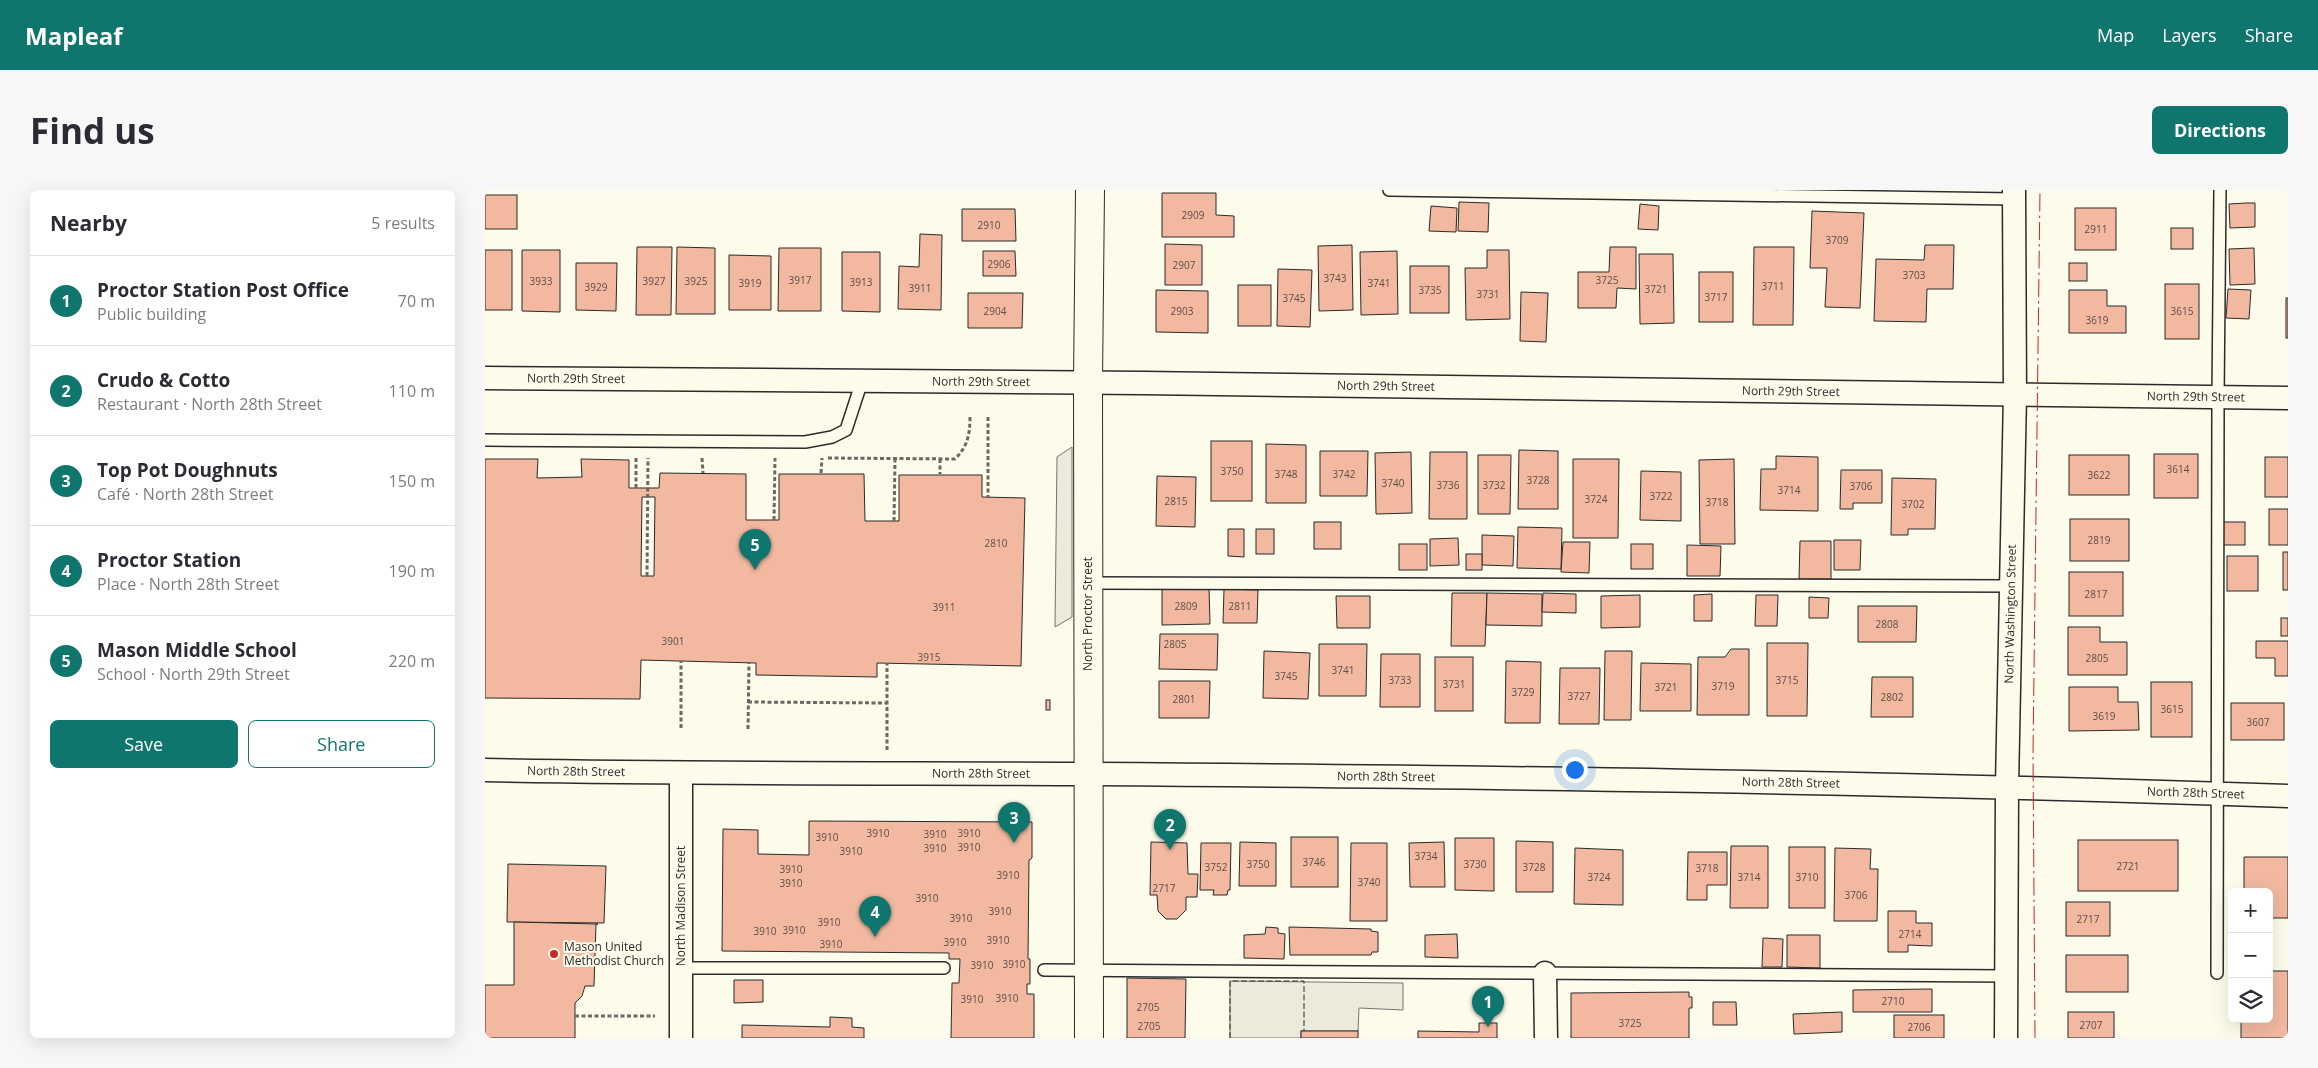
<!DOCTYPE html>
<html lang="en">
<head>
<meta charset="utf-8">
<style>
  :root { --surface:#fff; --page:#f7f7f7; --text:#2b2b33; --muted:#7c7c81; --line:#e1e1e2; --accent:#0f766e }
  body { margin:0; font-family:"Open Sans",sans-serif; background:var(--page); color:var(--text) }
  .controls { position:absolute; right:15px; bottom:15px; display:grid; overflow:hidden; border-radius:8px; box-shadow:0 5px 20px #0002 }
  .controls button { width:45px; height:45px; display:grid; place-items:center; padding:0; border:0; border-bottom:1px solid var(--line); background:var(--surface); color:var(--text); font:25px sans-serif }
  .you { position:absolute; left:1089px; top:579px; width:18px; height:18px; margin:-12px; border:4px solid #fff; border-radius:50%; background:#1a73e8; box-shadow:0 0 0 8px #1a73e833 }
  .badge { display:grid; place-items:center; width:32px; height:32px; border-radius:50%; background:var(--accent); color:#fff; font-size:16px; font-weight:700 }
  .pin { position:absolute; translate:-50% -41px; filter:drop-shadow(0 1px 2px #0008) }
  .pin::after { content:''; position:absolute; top:26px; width:18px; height:15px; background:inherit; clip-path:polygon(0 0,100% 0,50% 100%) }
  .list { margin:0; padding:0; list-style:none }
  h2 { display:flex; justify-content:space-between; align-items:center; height:65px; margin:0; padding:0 20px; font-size:21px }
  h2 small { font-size:16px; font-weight:400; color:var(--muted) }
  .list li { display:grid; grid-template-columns:32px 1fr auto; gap:15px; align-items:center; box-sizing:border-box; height:90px; padding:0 20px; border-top:1px solid var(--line) }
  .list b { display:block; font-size:19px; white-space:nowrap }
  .list p { margin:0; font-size:16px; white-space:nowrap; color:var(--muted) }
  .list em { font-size:16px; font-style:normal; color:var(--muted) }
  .actions { display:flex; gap:10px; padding:15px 20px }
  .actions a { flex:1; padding:11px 0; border:1px solid var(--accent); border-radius:8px; text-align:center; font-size:18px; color:var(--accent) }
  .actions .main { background:var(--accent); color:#fff }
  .icon { flex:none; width:28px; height:28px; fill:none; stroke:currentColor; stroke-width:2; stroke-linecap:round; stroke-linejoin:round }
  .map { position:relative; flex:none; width:1803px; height:848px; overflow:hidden; border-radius:8px }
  header { display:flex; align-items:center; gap:30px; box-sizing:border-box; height:70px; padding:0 25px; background:var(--accent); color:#fff }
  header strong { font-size:24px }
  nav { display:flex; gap:28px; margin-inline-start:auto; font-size:18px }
  .intro { display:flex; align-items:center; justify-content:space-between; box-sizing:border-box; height:120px; padding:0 30px }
  h1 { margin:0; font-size:35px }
  .button { padding:12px 22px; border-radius:8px; background:var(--accent); color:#fff; font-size:18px; font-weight:700 }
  main { display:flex; gap:30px; padding:0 30px }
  aside { flex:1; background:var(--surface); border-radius:8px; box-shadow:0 5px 20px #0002 }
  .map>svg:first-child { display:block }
</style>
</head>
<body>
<header>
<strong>Mapleaf</strong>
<nav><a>Map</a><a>Layers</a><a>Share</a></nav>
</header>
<div class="intro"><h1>Find us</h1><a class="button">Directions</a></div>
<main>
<aside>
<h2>Nearby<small>5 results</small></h2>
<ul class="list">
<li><span class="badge">1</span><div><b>Proctor Station Post Office</b><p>Public building</p></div><em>70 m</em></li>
<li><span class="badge">2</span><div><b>Crudo &amp; Cotto</b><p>Restaurant · North 28th Street</p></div><em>110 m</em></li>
<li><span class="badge">3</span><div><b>Top Pot Doughnuts</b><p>Café · North 28th Street</p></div><em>150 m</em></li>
<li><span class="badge">4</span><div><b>Proctor Station</b><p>Place · North 28th Street</p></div><em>190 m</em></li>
<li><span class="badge">5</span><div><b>Mason Middle School</b><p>School · North 29th Street</p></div><em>220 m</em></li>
</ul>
<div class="actions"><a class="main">Save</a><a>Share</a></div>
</aside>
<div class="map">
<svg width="1803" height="848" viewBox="0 0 1803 848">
  <rect width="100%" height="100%" fill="#fdfbea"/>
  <g fill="#eceadb" stroke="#74746e">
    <path d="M587,257V427L570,437L572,267Z"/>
    <path d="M745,791L918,793V820L874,818L873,841H816V848H745Z"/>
  </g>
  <g fill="#f2b8a0" stroke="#2b2b2b" fill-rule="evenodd">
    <path d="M677,3H731V25L749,26V47H677Z"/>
    <rect x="0" y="5" width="32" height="34"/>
    <path d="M974,12L1004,13L1003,42L973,41Z"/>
    <path d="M1761,13H1770V37L1745,38L1744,14Z"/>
    <path d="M1155,14L1174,16L1173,40L1153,39Z"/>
    <path d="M946,16L972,18L971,42L944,41Z"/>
    <rect x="1590" y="18" width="41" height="42"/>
    <path d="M477,19H530L531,51H477Z"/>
    <path d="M1327,21L1379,23L1375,118L1340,117L1342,78H1325Z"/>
    <rect x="1686" y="38" width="22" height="21"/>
    <path d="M435,44L457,45L456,120L413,119L414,76L434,77Z"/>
    <path d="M680,54L717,55V95H680Z"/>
    <path d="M867,55L868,120L834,121L833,56Z"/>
    <path d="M1440,55H1469L1468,99H1442L1441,132L1389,131L1391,69L1439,70Z"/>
    <path d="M152,57H187L186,125H151Z"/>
    <path d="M192,57L230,58V124H191Z"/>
    <path d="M1125,57H1151V99L1132,98L1131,118H1093V82H1124Z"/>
    <path d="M1269,57H1309L1308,135H1268Z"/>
    <path d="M294,58H336V121H293Z"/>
    <path d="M1769,58L1770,94L1745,95L1744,59Z"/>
    <rect x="0" y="60" width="27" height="60"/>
    <path d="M37,60H75V122L37,121Z"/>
    <path d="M1002,60H1024L1025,129L981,130L980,78H1002Z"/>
    <path d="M498,61H530L531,86H498Z"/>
    <path d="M912,61L913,124L876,125L875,62Z"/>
    <path d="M357,62H395V122L357,121Z"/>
    <path d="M1154,64H1188L1189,133L1155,134Z"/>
    <path d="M244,65L286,66V120H244Z"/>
    <path d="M91,73H132L131,121L91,120Z"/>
    <rect x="1584" y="73" width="18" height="18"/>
    <rect x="925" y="76" width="39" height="47"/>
    <path d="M793,79L827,80L825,137L792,136Z"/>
    <rect x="1214" y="82" width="34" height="50"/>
    <rect x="1680" y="94" width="34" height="55"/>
    <rect x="753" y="95" width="33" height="41"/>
    <path d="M1743,99L1766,100L1764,129L1741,128Z"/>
    <path d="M671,100L723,101V143L671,142Z"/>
    <path d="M1584,100H1622V116H1641V143H1584Z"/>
    <path d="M1036,102L1063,103L1061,152L1035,151Z"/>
    <path d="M483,103H538L537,138H483Z"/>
    <rect x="1801" y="108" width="2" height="40"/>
    <rect x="726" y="251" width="41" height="60"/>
    <path d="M781,254L821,255V313H781Z"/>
    <path d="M1034,260L1073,261V319H1033Z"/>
    <path d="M835,261H883L882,306H835Z"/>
    <path d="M926,262L927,323L891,324L890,263Z"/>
    <path d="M945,262H982V329H944Z"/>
    <rect x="1669" y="264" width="44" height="44"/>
    <path d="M993,265H1026L1025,324H993Z"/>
    <rect x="1584" y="265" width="60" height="40"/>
    <path d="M1291,266L1333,267V321L1275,320L1276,279H1291Z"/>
    <rect x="1780" y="267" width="23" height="40"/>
    <path d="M0,269H53L52,288L97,287L96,269L144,270V298H174L175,283L261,284V330H294V284H379L380,331H414V285H497V307L540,308L536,476L392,473V487L271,485V473L156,470L155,509L0,508ZM157,307H170L169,386H156Z"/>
    <path d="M1088,269H1134L1133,348H1088Z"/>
    <path d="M1249,269L1250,354H1215L1214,270Z"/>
    <path d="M1356,280H1397V313H1368V319H1355Z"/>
    <path d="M1156,281L1196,282V331L1155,330Z"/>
    <path d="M672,286L711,287L710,337L671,336Z"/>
    <path d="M1407,288L1451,289L1450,339H1423V345H1406Z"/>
    <rect x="1784" y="319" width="19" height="36"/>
    <rect x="1585" y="329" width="59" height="42"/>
    <rect x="829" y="332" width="27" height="27"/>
    <rect x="1737" y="332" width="23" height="23"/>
    <path d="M1033,337L1077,338L1076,379L1032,378Z"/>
    <path d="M743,339H759V367L743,366Z"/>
    <rect x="771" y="339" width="18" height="25"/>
    <path d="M997,345L1029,346L1028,376L997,375Z"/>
    <path d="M973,348L974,375L945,376V349Z"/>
    <path d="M1349,350H1376L1375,380H1349Z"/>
    <path d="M1315,351H1346V389H1314Z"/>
    <path d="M1078,352H1105L1104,383L1076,382Z"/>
    <rect x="914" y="354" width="28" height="26"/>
    <rect x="1146" y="354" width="22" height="25"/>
    <path d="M1202,355L1236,356L1235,386H1202Z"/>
    <rect x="1798" y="362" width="5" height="38"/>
    <rect x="981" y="364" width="16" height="16"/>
    <rect x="1742" y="366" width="31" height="35"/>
    <rect x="1584" y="382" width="54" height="44"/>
    <path d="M724,398L725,434L677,435V399Z"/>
    <path d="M739,399L773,400L772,433H738Z"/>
    <path d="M967,403H1002L1000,456H966Z"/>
    <path d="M1002,403L1057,404V436L1001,435Z"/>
    <path d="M1058,403L1091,404V423L1057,422Z"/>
    <path d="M1227,404V431H1209V405Z"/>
    <path d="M1155,405V437L1116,438V406Z"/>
    <path d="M1271,405H1293L1292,436H1270Z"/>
    <path d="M851,406H885V438H852Z"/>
    <path d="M1324,407L1344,408L1343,428H1324Z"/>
    <path d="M1373,416H1432L1431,452H1373Z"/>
    <rect x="1796" y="428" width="7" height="18"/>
    <path d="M1583,437H1615V452H1642V485H1583Z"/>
    <path d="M675,444H733L732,480L674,479Z"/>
    <path d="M1771,451H1803V486H1790V468H1771Z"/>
    <path d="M1282,453H1323L1322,526H1282Z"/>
    <path d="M834,454H882L881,506H834Z"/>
    <path d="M1246,459H1264V525H1212L1213,467H1240Z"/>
    <path d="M779,461L825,463L823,509L778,508Z"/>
    <path d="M1120,461H1147L1146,530H1119Z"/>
    <path d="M896,464H935V517H895Z"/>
    <rect x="950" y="467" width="38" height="54"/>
    <path d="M1021,471L1056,472L1055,533H1020Z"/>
    <path d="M1156,473L1206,474V521H1155Z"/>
    <path d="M1075,478H1115L1114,534H1074Z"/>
    <path d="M1387,487H1428V527H1386Z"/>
    <path d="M674,491H725L724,528H674Z"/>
    <rect x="1666" y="492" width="41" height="55"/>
    <path d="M1584,497H1633V512H1653L1654,540L1584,541Z"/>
    <rect x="561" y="510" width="4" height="10"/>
    <rect x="1746" y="513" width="53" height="37"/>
    <path d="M324,631L547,632V668L544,670L543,769H545V794H542V804H549V848H466L467,793H474L475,769H464V763L237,761L238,639L273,640V664L324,665Z"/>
    <rect x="806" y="647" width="47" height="50"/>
    <path d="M970,648H1009V701L970,700Z"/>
    <rect x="1593" y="650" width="100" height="51"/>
    <path d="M1031,651L1068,652V702H1031Z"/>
    <path d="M666,652L702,653L703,684H713L712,707H701V720L692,729H681L673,721L672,705H665Z"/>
    <path d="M755,652L791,653V696H754Z"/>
    <path d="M959,652L960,697H925L924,653Z"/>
    <path d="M716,653H746L745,700H743L742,705H728L729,700H715Z"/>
    <path d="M866,653H902V731H865Z"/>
    <path d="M1246,656H1283V718H1245Z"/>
    <rect x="1304" y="657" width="36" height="61"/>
    <path d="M1090,658L1138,660V715L1089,714Z"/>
    <path d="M1350,658L1386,659L1385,679H1393L1392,731H1349Z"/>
    <path d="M1203,662H1242V695H1222V710H1202Z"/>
    <path d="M1759,667H1803V728H1784V702H1759Z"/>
    <path d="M23,674L121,676L119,733L22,732Z"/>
    <rect x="1581" y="712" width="44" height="34"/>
    <path d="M1403,721H1431V733H1447V756L1423,755V762H1403Z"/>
    <path d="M29,732L113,734H111L109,796H100L97,806L90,813V848H0V795H29Z"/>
    <path d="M781,737L793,738V743L800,744L799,769L759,768V745L780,744Z"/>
    <path d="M804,737L886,739V741L893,742V762H887L886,765H805Z"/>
    <path d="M972,744L973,768L940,767V745Z"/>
    <path d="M1302,745H1335V778L1302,777Z"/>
    <path d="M1278,748L1298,749L1297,777H1277Z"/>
    <rect x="1581" y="765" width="62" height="37"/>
    <path d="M1784,781H1803V848H1756V829H1784Z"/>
    <path d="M642,788L701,789L700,848H642Z"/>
    <path d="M249,790H278V812L249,813Z"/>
    <path d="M1447,799V822H1368V800Z"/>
    <path d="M1204,802V807H1207V818H1204V848H1086V803Z"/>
    <path d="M1228,812H1251L1252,835H1228Z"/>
    <path d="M1357,822V842L1309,844L1308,824Z"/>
    <rect x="1583" y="822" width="46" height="26"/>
    <rect x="1409" y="825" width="50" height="23"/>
    <path d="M345,827L367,828V837L379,838V848H257V835L345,837Z"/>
    <path d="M994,833H1012V848H933V841L994,842Z"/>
    <rect x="816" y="841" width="57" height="7"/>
  </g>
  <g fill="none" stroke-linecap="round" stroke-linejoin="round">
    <g stroke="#2b2b2b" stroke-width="14">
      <g id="lane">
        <path d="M904,0L1529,9"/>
        <path d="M0,250L320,252L347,247L361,240L377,191"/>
        <path d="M603,393L1526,396"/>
        <path d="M196,778H459"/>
        <path d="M559,780L1521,786"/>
        <path d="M1732,783L1733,206L1735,0"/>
      </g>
    </g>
    <g stroke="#2b2b2b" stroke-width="25">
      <g id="street">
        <path id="s1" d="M0,188L658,193L1803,208"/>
        <path id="s2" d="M0,580C202,584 405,583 607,584C1006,587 1405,592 1803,606"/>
        <path d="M196,584V848"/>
        <path d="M1060,783L1061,848"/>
        <path id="s3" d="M1521,848L1522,596L1530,204L1529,0"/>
      </g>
    </g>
    <g stroke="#2b2b2b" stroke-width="30">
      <path id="secondary" d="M604,848L603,192L605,0"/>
    </g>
    <g stroke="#6a6964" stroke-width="3" stroke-dasharray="4 2.5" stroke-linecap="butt">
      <path d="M503,227V307"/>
      <path d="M151,268V298"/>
      <path d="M217,268L218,283"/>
      <path d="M343,268L470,269C483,256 485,244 485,226"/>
      <path d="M455,269V284"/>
      <path d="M336,283L337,268"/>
      <path d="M289,330L290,268"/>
      <path d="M409,331L410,269"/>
      <path d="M162,386L163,268"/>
      <path d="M263,512L402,513"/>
      <path d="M196,538V471"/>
      <path d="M263,539L264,473"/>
      <path d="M402,560V473"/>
      <path d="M90,826H170"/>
    </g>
    <use href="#lane" stroke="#fdfbea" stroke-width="11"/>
    <use href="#street" stroke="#fdfbea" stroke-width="22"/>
    <use href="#secondary" stroke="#fdfbea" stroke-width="28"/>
    <path stroke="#2b2b2b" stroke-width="1" stroke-dasharray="6 2.5" stroke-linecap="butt" d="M745,848V791H819V841"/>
    <path stroke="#c62828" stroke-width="1" stroke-dasharray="18 4 2.5 4" stroke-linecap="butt" d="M1550,848L1548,563L1555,0"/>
  </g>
  <circle fill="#c62828" stroke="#fdfbea" stroke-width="2" cx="69" cy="764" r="5"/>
  <g text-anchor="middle" stroke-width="4" stroke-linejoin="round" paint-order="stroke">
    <g font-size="10" fill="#5d4e48">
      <text x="708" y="29">2909</text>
      <text x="504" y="39">2910</text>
      <text x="1611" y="43">2911</text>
      <text x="1352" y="54">3709</text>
      <text x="514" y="78">2906</text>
      <text x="699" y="79">2907</text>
      <text x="1429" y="89">3703</text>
      <text x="850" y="92">3743</text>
      <text x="315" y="94">3917</text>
      <text x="1122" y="94">3725</text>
      <text x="56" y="95">3933</text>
      <text x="169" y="95">3927</text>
      <text x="211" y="95">3925</text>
      <text x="376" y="96">3913</text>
      <text x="265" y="97">3919</text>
      <text x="894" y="97">3741</text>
      <text x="1288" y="100">3711</text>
      <text x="111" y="101">3929</text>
      <text x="435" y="102">3911</text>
      <text x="1171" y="103">3721</text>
      <text x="945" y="104">3735</text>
      <text x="1003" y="108">3731</text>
      <text x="1231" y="111">3717</text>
      <text x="809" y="112">3745</text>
      <text x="510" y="125">2904</text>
      <text x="697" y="125">2903</text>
      <text x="1697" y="125">3615</text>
      <text x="1612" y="134">3619</text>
      <text x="1693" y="283">3614</text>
      <text x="747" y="285">3750</text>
      <text x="801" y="288">3748</text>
      <text x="859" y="288">3742</text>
      <text x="1614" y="289">3622</text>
      <text x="1053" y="294">3728</text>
      <text x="908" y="297">3740</text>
      <text x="963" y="299">3736</text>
      <text x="1009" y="299">3732</text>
      <text x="1376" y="300">3706</text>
      <text x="1304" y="304">3714</text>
      <text x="1176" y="310">3722</text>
      <text x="1111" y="313">3724</text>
      <text x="691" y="315">2815</text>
      <text x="1232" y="316">3718</text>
      <text x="1428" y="318">3702</text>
      <text x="1614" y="354">2819</text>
      <text x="511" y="357">2810</text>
      <text x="1611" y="408">2817</text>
      <text x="701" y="420">2809</text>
      <text x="755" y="420">2811</text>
      <text x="459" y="421">3911</text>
      <text x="1402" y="438">2808</text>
      <text x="188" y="455">3901</text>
      <text x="690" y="458">2805</text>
      <text x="444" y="471">3915</text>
      <text x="1612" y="472">2805</text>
      <text x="858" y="484">3741</text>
      <text x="801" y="490">3745</text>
      <text x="915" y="494">3733</text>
      <text x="1302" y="494">3715</text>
      <text x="969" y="498">3731</text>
      <text x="1238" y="500">3719</text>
      <text x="1181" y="501">3721</text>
      <text x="1038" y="506">3729</text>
      <text x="1094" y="510">3727</text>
      <text x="1407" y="511">2802</text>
      <text x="699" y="513">2801</text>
      <text x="1687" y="523">3615</text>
      <text x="1619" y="530">3619</text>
      <text x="1773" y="536">3607</text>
      <text x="393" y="647">3910</text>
      <text x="484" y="647">3910</text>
      <text x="450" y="648">3910</text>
      <text x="342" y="651">3910</text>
      <text x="484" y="661">3910</text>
      <text x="450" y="662">3910</text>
      <text x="366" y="665">3910</text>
      <text x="941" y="670">3734</text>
      <text x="829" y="676">3746</text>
      <text x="773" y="678">3750</text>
      <text x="990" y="678">3730</text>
      <text x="1643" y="680">2721</text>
      <text x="731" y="681">3752</text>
      <text x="1049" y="681">3728</text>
      <text x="1222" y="682">3718</text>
      <text x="306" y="683">3910</text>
      <text x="523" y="689">3910</text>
      <text x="1114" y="691">3724</text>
      <text x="1264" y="691">3714</text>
      <text x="1322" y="691">3710</text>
      <text x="884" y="696">3740</text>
      <text x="306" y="697">3910</text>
      <text x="679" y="702">2717</text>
      <text x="1371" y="709">3706</text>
      <text x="442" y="712">3910</text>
      <text x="515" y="725">3910</text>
      <text x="476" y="732">3910</text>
      <text x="1603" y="733">2717</text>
      <text x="344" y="736">3910</text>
      <text x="309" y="744">3910</text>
      <text x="280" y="745">3910</text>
      <text x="1425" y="748">2714</text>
      <text x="513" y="754">3910</text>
      <text x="470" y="756">3910</text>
      <text x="346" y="758">3910</text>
      <text x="529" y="778">3910</text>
      <text x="497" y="779">3910</text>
      <text x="522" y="812">3910</text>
      <text x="487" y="813">3910</text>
      <text x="1408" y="815">2710</text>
      <text x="663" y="821">2705</text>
      <text x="1145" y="837">3725</text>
      <text x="1606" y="839">2707</text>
      <text x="664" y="840">2705</text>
      <text x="1434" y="841">2706</text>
    </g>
    <g font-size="12" fill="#2b2b2b" stroke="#fdfbea">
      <text dy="4" stroke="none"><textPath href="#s1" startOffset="91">North 29th Street</textPath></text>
      <text dy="4" stroke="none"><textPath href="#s1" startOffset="496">North 29th Street</textPath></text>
      <text dy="4" stroke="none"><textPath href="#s1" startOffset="901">North 29th Street</textPath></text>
      <text dy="4" stroke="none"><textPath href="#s1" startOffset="1306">North 29th Street</textPath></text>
      <text dy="4" stroke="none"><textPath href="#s1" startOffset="1711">North 29th Street</textPath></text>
      <text transform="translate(603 424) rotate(-90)" y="4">North Proctor Street</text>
      <text dy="4" stroke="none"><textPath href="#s3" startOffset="424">North Washington Street</textPath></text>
      <text dy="4" stroke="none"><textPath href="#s2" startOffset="91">North 28th Street</textPath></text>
      <text dy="4" stroke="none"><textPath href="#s2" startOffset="496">North 28th Street</textPath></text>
      <text dy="4" stroke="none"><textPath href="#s2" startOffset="901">North 28th Street</textPath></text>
      <text dy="4" stroke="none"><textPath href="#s2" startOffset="1306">North 28th Street</textPath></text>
      <text dy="4" stroke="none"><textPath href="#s2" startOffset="1711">North 28th Street</textPath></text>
      <text transform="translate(196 716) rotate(-90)" y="4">North Madison Street</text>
    </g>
    <g font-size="12" fill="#2b2b2b" stroke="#fdfbea" text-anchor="start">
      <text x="79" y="761">Mason United<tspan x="79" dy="14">Methodist Church</tspan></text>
    </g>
  </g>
</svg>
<div class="controls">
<button>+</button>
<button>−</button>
<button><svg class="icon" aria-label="layers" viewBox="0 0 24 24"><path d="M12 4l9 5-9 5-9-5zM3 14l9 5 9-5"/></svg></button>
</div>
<div class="you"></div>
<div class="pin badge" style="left:1003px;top:837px">1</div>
<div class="pin badge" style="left:685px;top:660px">2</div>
<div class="pin badge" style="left:529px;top:653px">3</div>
<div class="pin badge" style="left:390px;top:747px">4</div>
<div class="pin badge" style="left:270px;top:380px">5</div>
</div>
</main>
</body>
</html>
